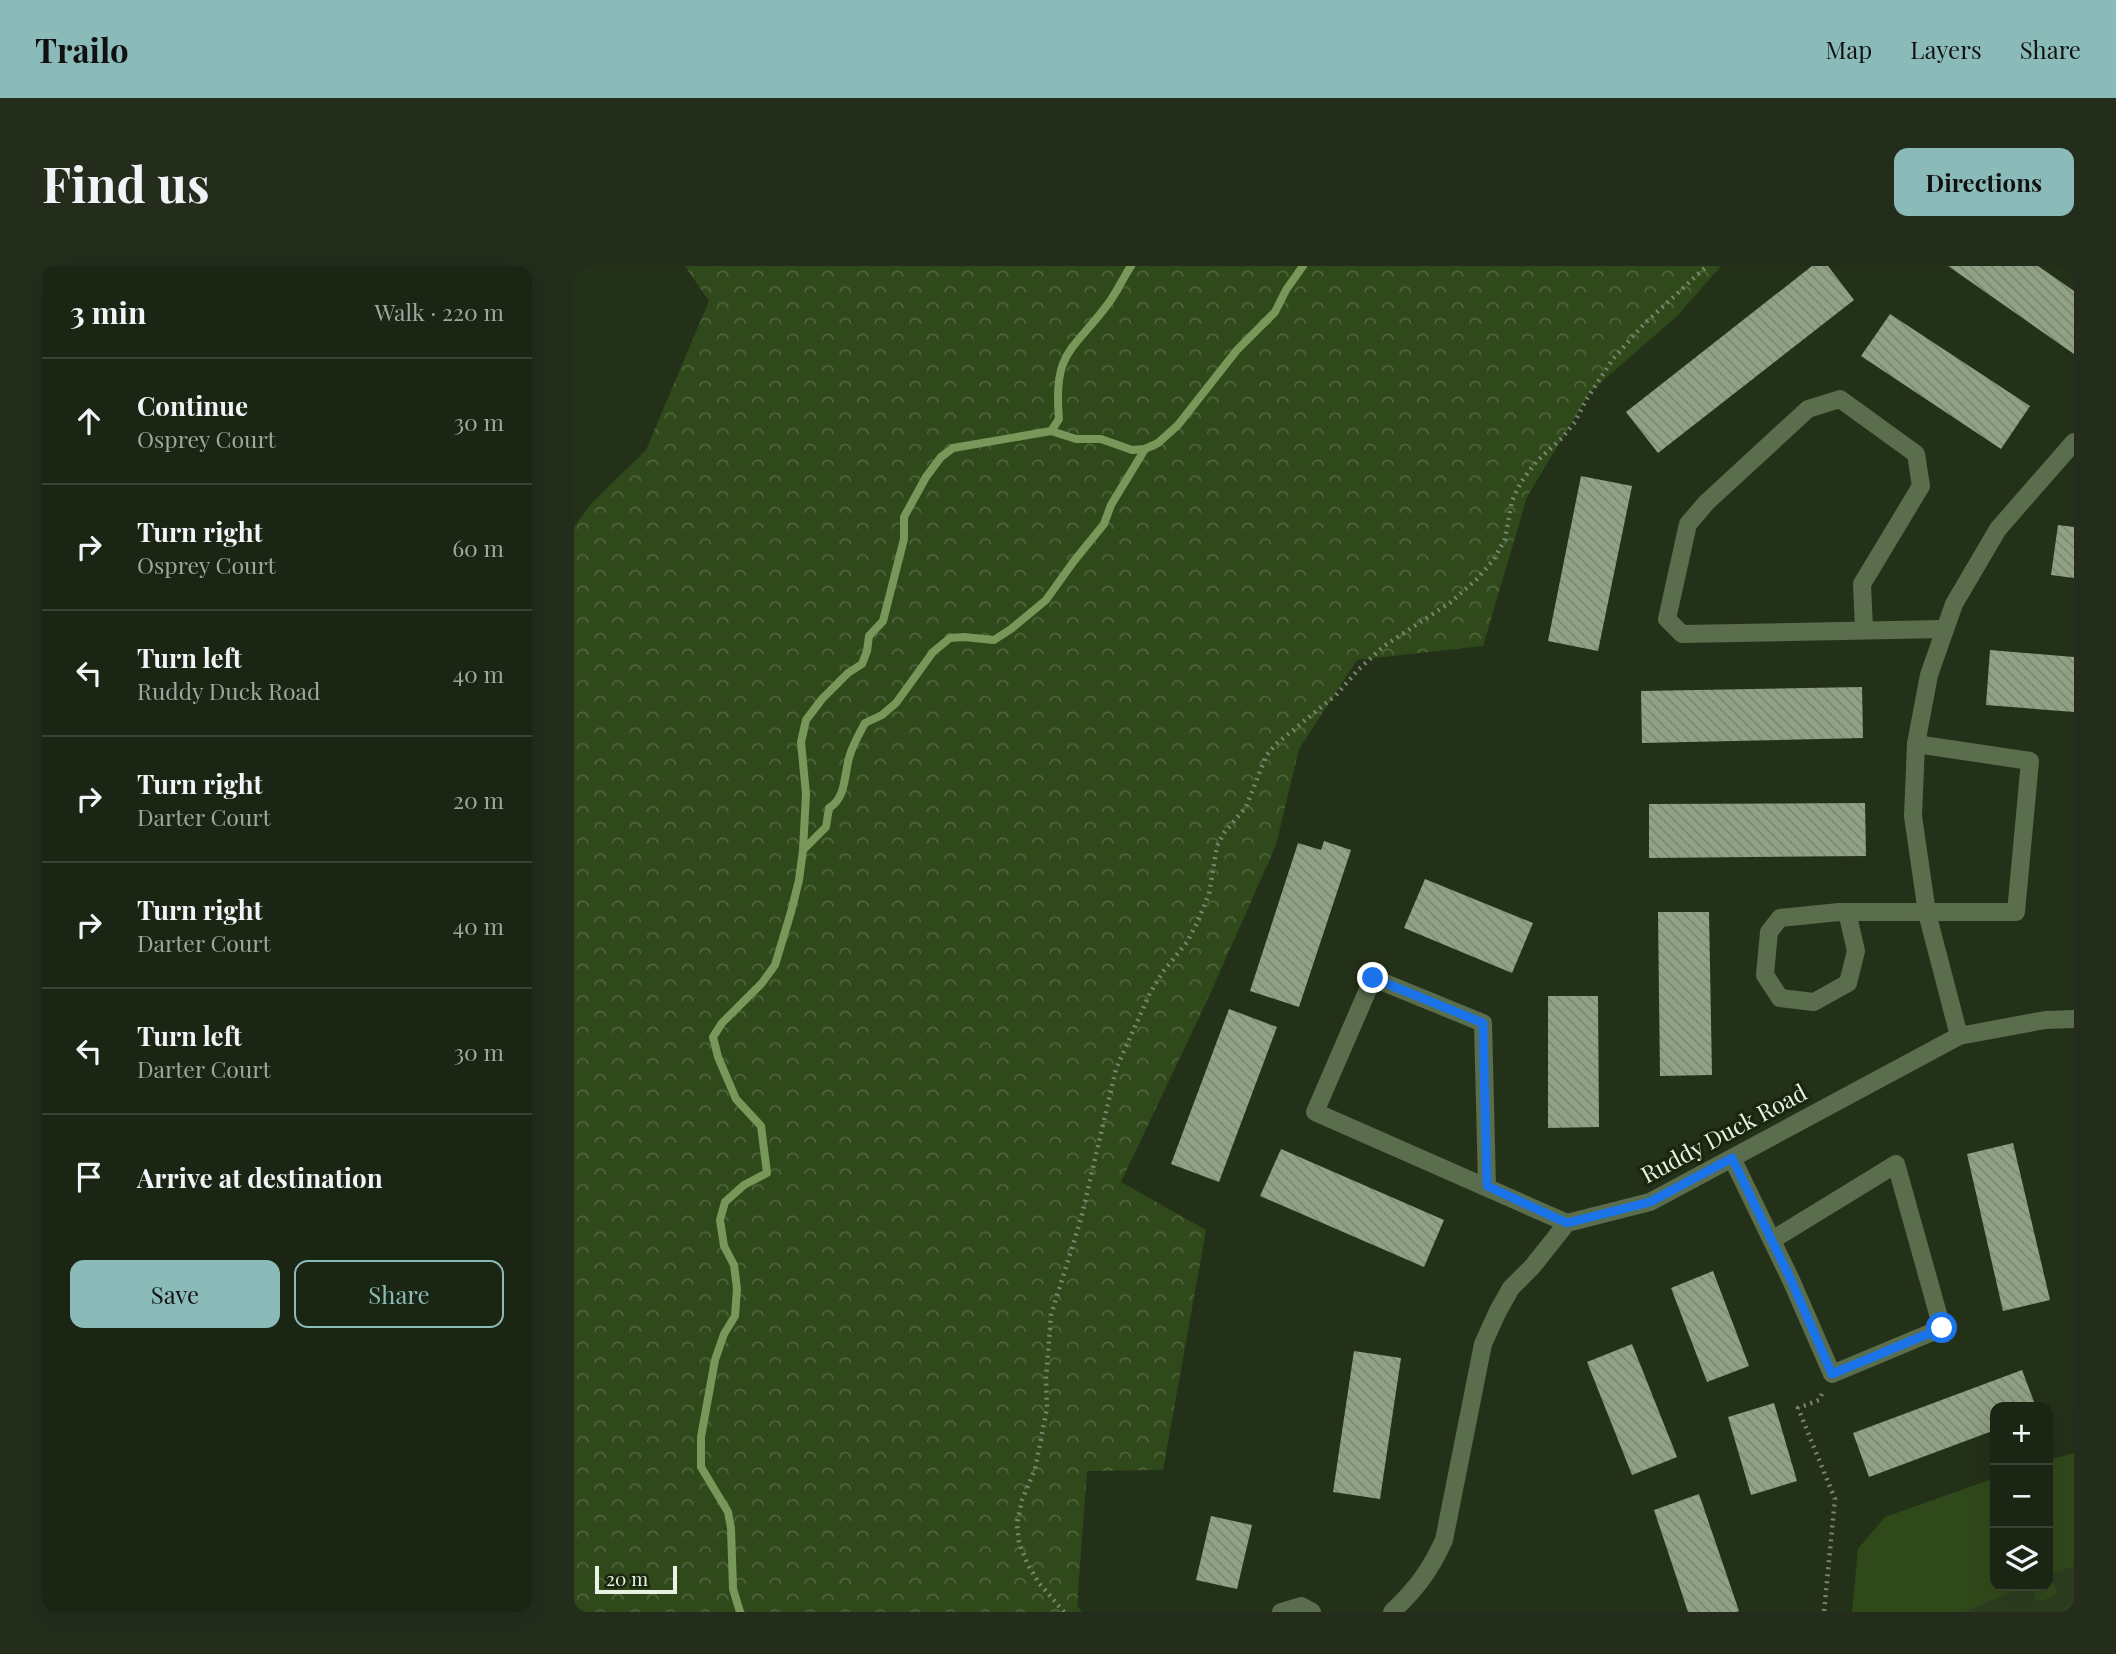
<!DOCTYPE html>
<html lang="en">
<head>
<meta charset="utf-8">
<style>
  :root { --surface:#1b2513; --page:#242d1c; --text:#f1f3f6; --muted:#a0a5a0; --line:#394233; --accent:#8bbbb9 }
  body { margin:0; font-family:"Playfair Display",serif; background:var(--page); color:var(--text) }
  .controls { position:absolute; right:21px; bottom:21px; display:grid; overflow:hidden; border-radius:14px; box-shadow:0 7px 28px #0002 }
  .controls button { width:63px; height:63px; display:grid; place-items:center; padding:0; border:0; border-bottom:2px solid var(--line); background:var(--surface); color:var(--text); font:35px sans-serif }
  .scale { position:absolute; left:21px; bottom:18px; width:82px; box-sizing:border-box; padding-left:7px; border:4px solid #e9f2e3; border-top:0; font-size:19px; line-height:24px; white-space:nowrap; color:#e9f2e3; -webkit-text-stroke:5px #1a270f; paint-order:stroke }
  .stop { position:absolute; width:21px; height:21px; margin:-16px; border:5px solid #1a73e8; border-radius:50%; background:#fff }
  .stop.end { background:#1a73e8; border-color:#fff; box-shadow:0 2px 7px #0008 }
  .list { margin:0; padding:0; list-style:none }
  h2 { display:flex; justify-content:space-between; align-items:center; height:91px; margin:0; padding:0 28px; font-size:30px }
  h2 small { font-size:23px; font-weight:400; color:var(--muted) }
  .list li { display:grid; grid-template-columns:46px 1fr auto; gap:21px; align-items:center; box-sizing:border-box; height:126px; padding:0 28px; border-top:2px solid var(--line) }
  .list b { display:block; font-size:26px; white-space:nowrap }
  .list p { margin:0; font-size:23px; white-space:nowrap; color:var(--muted) }
  .list em { font-size:23px; font-style:normal; color:var(--muted) }
  .actions { display:flex; gap:14px; padding:21px 28px }
  .actions a { flex:1; padding:16px 0; border:2px solid var(--accent); border-radius:14px; text-align:center; font-size:24px; color:var(--accent) }
  .actions .main { background:var(--accent); color:#111 }
  .icon { flex:none; width:38px; height:38px; fill:none; stroke:currentColor; stroke-width:2; stroke-linecap:round; stroke-linejoin:round }
  .map { position:relative; flex:none; width:1500px; height:1346px; overflow:hidden; border-radius:14px }
  header { display:flex; align-items:center; gap:42px; box-sizing:border-box; height:98px; padding:0 35px; background:var(--accent); color:#111 }
  header strong { font-size:33px }
  nav { display:flex; gap:38px; margin-inline-start:auto; font-size:24px }
  .intro { display:flex; align-items:center; justify-content:space-between; box-sizing:border-box; height:168px; padding:0 42px }
  h1 { margin:0; font-size:49px }
  .button { padding:18px 32px; border-radius:14px; background:var(--accent); color:#111; font-size:24px; font-weight:700 }
  main { display:flex; gap:42px; padding:0 42px }
  aside { flex:1; background:var(--surface); border-radius:14px; box-shadow:0 7px 28px #0002 }
  .map>svg:first-child { display:block }
</style>
</head>
<body>
<header>
<strong>Trailo</strong>
<nav><a>Map</a><a>Layers</a><a>Share</a></nav>
</header>
<div class="intro"><h1>Find us</h1><a class="button">Directions</a></div>
<main>
<aside>
<h2>3 min<small>Walk · 220 m</small></h2>
<ul class="list">
<li><svg class="icon" aria-label="ahead" viewBox="0 0 24 24"><path d="M12 20V5M6 11l6-6 6 6"/></svg><div><b>Continue</b><p>Osprey Court</p></div><em>30 m</em></li>
<li><svg class="icon" aria-label="right" viewBox="0 0 24 24"><path d="M7 20v-9h11M14 6l5 5-5 5"/></svg><div><b>Turn right</b><p>Osprey Court</p></div><em>60 m</em></li>
<li><svg class="icon" aria-label="left" viewBox="0 0 24 24"><path d="M17 20v-9H6M10 6l-5 5 5 5"/></svg><div><b>Turn left</b><p>Ruddy Duck Road</p></div><em>40 m</em></li>
<li><svg class="icon" aria-label="right" viewBox="0 0 24 24"><path d="M7 20v-9h11M14 6l5 5-5 5"/></svg><div><b>Turn right</b><p>Darter Court</p></div><em>20 m</em></li>
<li><svg class="icon" aria-label="right" viewBox="0 0 24 24"><path d="M7 20v-9h11M14 6l5 5-5 5"/></svg><div><b>Turn right</b><p>Darter Court</p></div><em>40 m</em></li>
<li><svg class="icon" aria-label="left" viewBox="0 0 24 24"><path d="M17 20v-9H6M10 6l-5 5 5 5"/></svg><div><b>Turn left</b><p>Darter Court</p></div><em>30 m</em></li>
<li><svg class="icon" aria-label="arrive" viewBox="0 0 24 24"><path d="M6 21V4h12l-3 4 3 4H6"/></svg><div><b>Arrive at destination</b></div></li>
</ul>
<div class="actions"><a class="main">Save</a><a>Share</a></div>
</aside>
<div class="map">
<svg width="1500" height="1346" viewBox="0 0 1500 1346">
  <defs>
    <pattern id="forest-crowns" width="20" height="18" patternUnits="userSpaceOnUse" patternTransform="scale(1.75)"><rect width="20" height="18" fill="#30491a"/><path d="M2 6a3 3 0 1 1 6 0M12 15a3 3 0 1 1 6 0" fill="none" stroke="#4e643b"/></pattern>
    <pattern id="building-back-hatch" width="6" height="6" patternUnits="userSpaceOnUse" patternTransform="scale(1.75)"><rect width="6" height="6" fill="#91a185"/><path d="M-1 5l2 2M0 0l6 6M5-1l2 2" fill="none" stroke="#7a8772"/></pattern>
  </defs>
  <rect width="100%" height="100%" fill="#243119"/>
  <path fill="#2d3d1f" d="M1500,1290V1346H1379L1435,1320H1474V1302Z"/>
  <g fill="#30491a">
    <path d="M1500,1187V1300L1476,1309L1483,1324L1481,1329L1468,1335H1463L1456,1320H1474V1194Z"/>
    <path d="M1421,1212V1320H1452L1390,1346H1278L1284,1283L1311,1251Z"/>
  </g>
  <path fill="url(#forest-crowns)" d="M111,0H1147L1103,50L1016,126L953,231L909,380L783,394L725,483L702,579L637,726L547,916L632,964L589,1204L513,1205L503,1340L508,1346H0V261L18,237L72,184L135,35Z"/>
  <g fill="none" stroke-linecap="round" stroke-linejoin="round">
    <g stroke="#78985a" stroke-width="8">
      <path d="M477,165L502,173H527L558,184L571,183L584,177L604,159L663,84L701,46L712,24L729,0"/>
      <path d="M229,584L252,561L255,542C272,532 270,510 275,492C278,480 285,468 291,457L308,449L322,437L359,386L376,372L390,371L420,374L437,363L472,334L500,295L530,258L537,239L571,183"/>
      <path d="M166,1346L159,1323L157,1262L154,1246L127,1201V1171L141,1094L150,1068L161,1050L163,1023L160,999L150,980L146,954L151,936L170,919L193,907L187,860L162,833L144,791L139,771L148,757L188,717L201,699L217,646L225,614L229,584L232,528L227,476L232,454L248,433L274,407L288,398L293,385L295,370L309,355L330,273V251L352,211L367,191L379,182L477,165L485,153C479,85 498,86 534,38C543,26 549,12 557,0"/>
    </g>
  </g>
  <g fill="url(#building-back-hatch)">
    <path d="M1238,0H1254L1280,34L1084,187L1052,146Z"/>
    <path d="M1374,0H1464L1500,25V88Z"/>
    <path d="M1316,48L1456,140L1427,183L1287,90Z"/>
    <path d="M1007,210L1058,220L1024,385L974,375Z"/>
    <path d="M1484,259L1500,261V312L1477,309Z"/>
    <path d="M1416,384L1500,391V446L1412,439Z"/>
    <path d="M1288,421L1289,472L1068,477L1067,425Z"/>
    <path d="M1291,537L1292,590L1075,592V538Z"/>
    <path d="M750,575L777,584L725,741L676,725L724,577L747,584Z"/>
    <path d="M851,613L959,657L938,707L830,662Z"/>
    <path d="M1084,646H1135L1138,809L1086,810Z"/>
    <path d="M974,730H1024L1025,861L974,862Z"/>
    <path d="M655,743L703,761L645,916L597,898Z"/>
    <path d="M1439,877L1476,1034L1429,1045L1393,888Z"/>
    <path d="M707,883L870,954L850,1001L686,930Z"/>
    <path d="M1139,1005L1175,1100L1133,1116L1097,1022Z"/>
    <path d="M1058,1078L1103,1191L1058,1209L1013,1096Z"/>
    <path d="M780,1085L827,1092L806,1233L759,1226Z"/>
    <path d="M1448,1104L1462,1141H1421V1164L1295,1211L1279,1167Z"/>
    <path d="M1200,1137L1223,1215L1177,1229L1154,1151Z"/>
    <path d="M1125,1228L1165,1345L1162,1346H1114L1080,1244Z"/>
    <path d="M637,1250L678,1259L663,1323L622,1314Z"/>
  </g>
  <g fill="none" stroke-linecap="round" stroke-linejoin="round">
    <g stroke="#7a8571" stroke-width="4.5" stroke-dasharray="2 5" stroke-linecap="butt">
      <path d="M1248,1128L1245,1134L1224,1142L1261,1233L1250,1346"/>
      <path d="M490,1346L465,1317L453,1297L445,1277L443,1258L448,1234L461,1203L473,1142L472,1113L477,1049L507,953L542,803L576,727L588,707L613,676L623,657L635,628L643,580L650,567L672,541L692,490L702,478L762,429L784,404L810,380L877,336L904,312L920,293L931,273L938,235L947,216L962,196L988,172L1001,156L1012,134L1039,93L1070,58L1133,0"/>
    </g>
    <g stroke="#5a6d4c" stroke-width="18">
      <path d="M1290,364L1288,318L1347,220L1342,188L1266,133L1234,143L1133,236L1114,258L1093,353L1108,368L1370,363"/>
      <path d="M1273,646L1282,685L1274,717L1240,736L1206,732L1191,709L1195,666L1206,652L1265,646H1442L1456,495L1342,478"/>
      <path d="M1385,770L1353,647L1339,550L1342,478L1355,409L1380,338L1424,263L1500,176"/>
      <path d="M1158,892L1217,1014L1258,1108L1368,1062L1322,898L1198,974"/>
      <path d="M913,920L909,757L799,712L741,846L993,957"/>
      <path d="M707,1346L727,1340L738,1346"/>
      <path d="M818,1346C842,1323 856,1305 870,1274L909,1078L924,1045L937,1022L958,1001L993,957L1076,936L1385,770L1471,754L1500,753"/>
    </g>
  </g>
  <g fill="none" stroke-linecap="round" stroke-linejoin="round">
    <path stroke="#1a73e8" stroke-width="9" d="M799,712L909,757L913,920L993,957L1076,936L1158,892L1217,1014L1258,1108L1368,1062"/>
  </g>
  <g text-anchor="middle" stroke-width="7" stroke-linejoin="round" paint-order="stroke">
    <g font-size="23" fill="#e9f2e3" stroke="#1a270f">
      <text transform="translate(1150 868) rotate(-28)" y="8">Ruddy Duck Road</text>
    </g>
  </g>
</svg>
<div class="controls">
<button>+</button>
<button>−</button>
<button><svg class="icon" aria-label="layers" viewBox="0 0 24 24"><path d="M12 4l9 5-9 5-9-5zM3 14l9 5 9-5"/></svg></button>
</div>
<div class="scale">20 m</div>
<div class="stop" style="left:1368px;top:1062px"></div>
<div class="stop end" style="left:799px;top:712px"></div>
</div>
</main>
</body>
</html>
